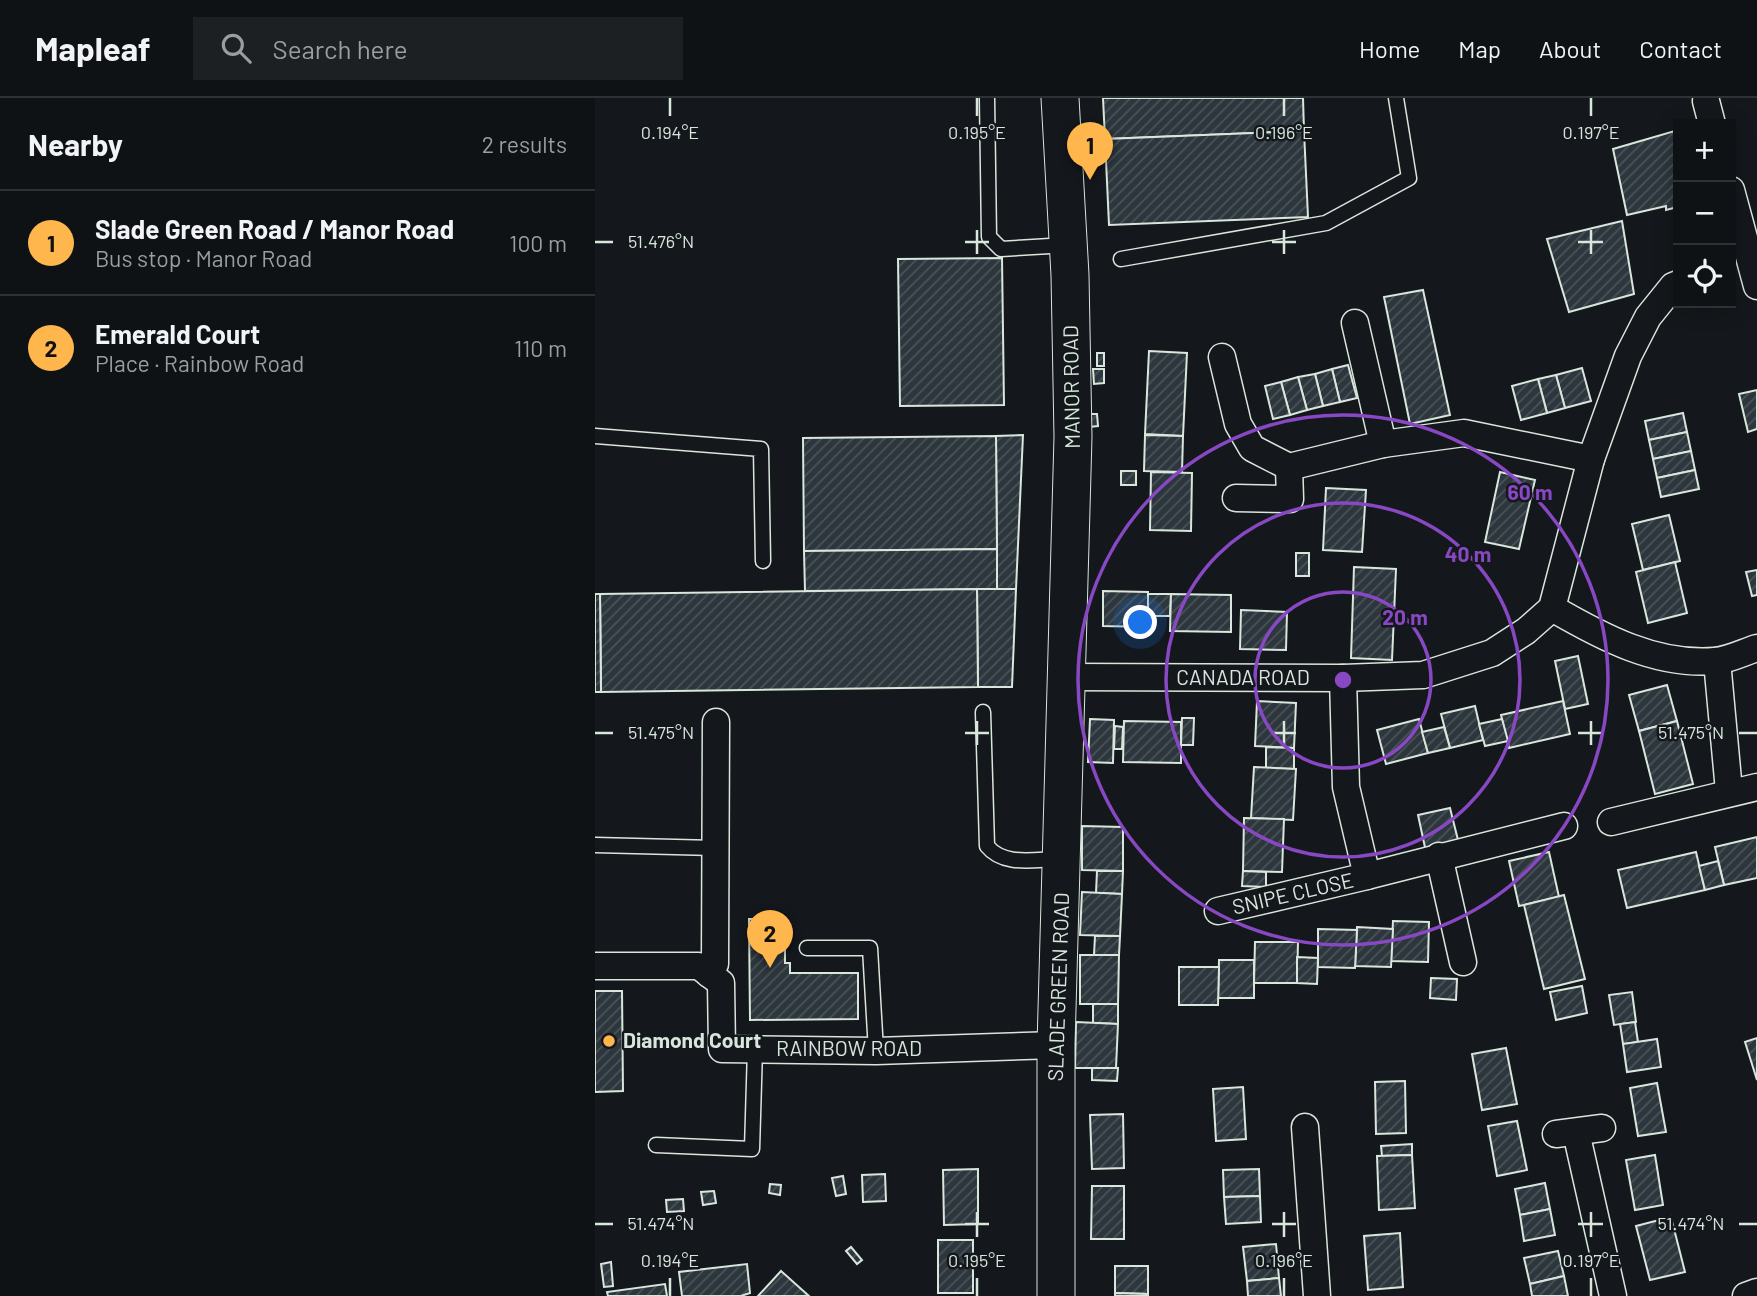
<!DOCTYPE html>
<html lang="en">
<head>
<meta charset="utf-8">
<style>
  :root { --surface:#0f1215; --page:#1d2022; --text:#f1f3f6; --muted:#9b9ea0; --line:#2f3234; --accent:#ffb74d }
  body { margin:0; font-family:Barlow,sans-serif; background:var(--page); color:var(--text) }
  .controls { position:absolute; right:21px; top:21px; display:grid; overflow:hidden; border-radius:0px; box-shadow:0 4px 18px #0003 }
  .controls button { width:63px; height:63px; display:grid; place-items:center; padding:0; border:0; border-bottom:2px solid var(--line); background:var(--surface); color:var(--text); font:35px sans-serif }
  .you { position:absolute; left:546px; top:525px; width:24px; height:24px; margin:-18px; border:5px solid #fff; border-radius:50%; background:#1a73e8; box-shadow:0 0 0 10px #1a73e833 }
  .badge { display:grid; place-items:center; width:46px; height:46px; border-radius:50%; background:var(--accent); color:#111; font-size:23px; font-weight:700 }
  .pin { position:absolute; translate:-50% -58px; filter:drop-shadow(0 2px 4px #0008) }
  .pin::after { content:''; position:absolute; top:37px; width:24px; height:21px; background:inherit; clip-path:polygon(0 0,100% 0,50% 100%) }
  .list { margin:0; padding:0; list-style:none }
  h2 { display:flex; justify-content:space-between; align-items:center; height:91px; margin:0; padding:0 28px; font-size:30px }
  h2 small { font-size:23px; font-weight:400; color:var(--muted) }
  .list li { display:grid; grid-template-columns:46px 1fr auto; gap:21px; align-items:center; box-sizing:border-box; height:105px; padding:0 28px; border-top:2px solid var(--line) }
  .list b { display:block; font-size:26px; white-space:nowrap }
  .list p { margin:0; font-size:23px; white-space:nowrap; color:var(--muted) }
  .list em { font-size:23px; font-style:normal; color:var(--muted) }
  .icon { flex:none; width:38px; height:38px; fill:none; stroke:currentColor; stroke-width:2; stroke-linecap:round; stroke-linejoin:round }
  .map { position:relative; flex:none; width:1162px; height:1198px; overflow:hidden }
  header { display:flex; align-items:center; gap:42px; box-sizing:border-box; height:98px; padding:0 35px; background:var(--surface); border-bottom:2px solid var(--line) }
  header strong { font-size:33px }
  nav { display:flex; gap:38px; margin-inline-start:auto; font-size:24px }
  .search { width:490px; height:63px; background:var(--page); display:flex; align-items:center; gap:18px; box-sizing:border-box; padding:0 24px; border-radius:0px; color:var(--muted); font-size:26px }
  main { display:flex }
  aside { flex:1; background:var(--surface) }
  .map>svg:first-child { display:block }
</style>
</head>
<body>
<header>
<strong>Mapleaf</strong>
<div class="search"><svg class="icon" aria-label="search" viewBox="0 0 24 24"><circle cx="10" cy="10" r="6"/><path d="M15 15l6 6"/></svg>Search here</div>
<nav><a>Home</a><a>Map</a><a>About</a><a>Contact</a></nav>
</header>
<main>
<aside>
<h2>Nearby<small>2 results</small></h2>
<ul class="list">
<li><span class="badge">1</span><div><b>Slade Green Road / Manor Road</b><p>Bus stop · Manor Road</p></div><em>100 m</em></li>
<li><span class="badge">2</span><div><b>Emerald Court</b><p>Place · Rainbow Road</p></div><em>110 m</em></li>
</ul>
</aside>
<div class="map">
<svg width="1162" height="1198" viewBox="0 0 1162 1198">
  <defs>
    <pattern id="building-hatch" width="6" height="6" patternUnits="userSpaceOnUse" patternTransform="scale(1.75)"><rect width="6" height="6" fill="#2c363c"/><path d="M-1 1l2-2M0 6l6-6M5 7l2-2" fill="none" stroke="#4a5358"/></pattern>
  </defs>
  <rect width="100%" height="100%" fill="#14181c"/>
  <g fill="url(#building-hatch)" stroke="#d8e6dc" stroke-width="2">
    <path d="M508,0H708L709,33L510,41Z"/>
    <path d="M1083,32V109L1071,112V108L1032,117L1018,51Z"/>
    <path d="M709,33L713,119L514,127L510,41Z"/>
    <path d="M1027,123L1039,196L974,214L952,141Z"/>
    <path d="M407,160L409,307L305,308L303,161Z"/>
    <path d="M828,192L855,317L815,326L789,199Z"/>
    <path d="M554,253L592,255L588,338L550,336Z"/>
    <rect x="502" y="255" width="7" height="13"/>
    <path d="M753,267L762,300L745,304L737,271Z"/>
    <path d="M987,270L996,303L970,310L961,277Z"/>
    <path d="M498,271H509V285L499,286Z"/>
    <path d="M737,271L745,304L728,308L720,276Z"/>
    <path d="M720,276L728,308L712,312L703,279Z"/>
    <path d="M961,277L970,310L952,315L943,281Z"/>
    <path d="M703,279L712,312L695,317L686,284Z"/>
    <path d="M943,281L952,315L926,322L917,288Z"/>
    <path d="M686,284L695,317L678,321L670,288Z"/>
    <path d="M1162,292V331L1153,334L1144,296Z"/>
    <path d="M1088,315L1092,334L1054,342L1050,323Z"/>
    <path d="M493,316H502L503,328L494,329Z"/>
    <path d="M1092,334L1096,353L1058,361L1054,342Z"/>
    <path d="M428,337L421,491H402L401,338Z"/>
    <path d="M550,337L588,338L587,374L549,373Z"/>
    <path d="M401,338L402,451L209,453L208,340Z"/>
    <path d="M1096,353L1100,372L1062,380L1058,361Z"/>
    <path d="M1100,372L1104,391L1066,399L1062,380Z"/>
    <rect x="526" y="373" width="15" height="14"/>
    <path d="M556,374L597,375L596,433L555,432Z"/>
    <path d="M905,374L940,382L924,451L890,444Z"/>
    <path d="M731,390L771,392L767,454L728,452Z"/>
    <path d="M1074,417L1085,463L1048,472L1037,426Z"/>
    <path d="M402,451V491L210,493L209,453Z"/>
    <rect x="701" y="455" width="13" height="23"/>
    <path d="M1080,464L1092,515L1053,525L1041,474Z"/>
    <path d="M759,469L801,471L797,562L756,560Z"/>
    <path d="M1162,472V497L1157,498L1151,474Z"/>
    <path d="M382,491H421L417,589H383Z"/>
    <path d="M382,491L383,589L6,594L5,496Z"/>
    <path d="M508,493L553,494V529L508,528Z"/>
    <path d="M0,496H5L6,594H0Z"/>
    <path d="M553,496H576L575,518H553Z"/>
    <path d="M576,496L636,497V534L575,533Z"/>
    <path d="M646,512L692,514L691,552L645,551Z"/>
    <path d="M983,558L993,606L970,611L960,563Z"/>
    <path d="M1072,587L1082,623L1044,633L1034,597Z"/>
    <path d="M662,603L701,605L699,650L660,648Z"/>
    <path d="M968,603L975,636L914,650L906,617Z"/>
    <path d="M880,608L888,642L855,650L846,616Z"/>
    <path d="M587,620H599L598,647H586Z"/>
    <path d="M495,621L519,622L518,665L493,664Z"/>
    <path d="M824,621L833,655L791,666L782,632Z"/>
    <path d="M907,621L913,643L890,648L884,626Z"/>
    <path d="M529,623L586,624V665L528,664Z"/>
    <path d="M1082,623L1098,686L1060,696L1044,633Z"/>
    <path d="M520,628L528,629L527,651H519Z"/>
    <path d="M849,629L855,650L833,655L827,634Z"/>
    <path d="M671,649L699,650V671L671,670Z"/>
    <path d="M659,669L701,671L698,722L656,720Z"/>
    <path d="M855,710L864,746L831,754L823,717Z"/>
    <path d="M649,720L689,721L687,774L648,773Z"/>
    <path d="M487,728L528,729V773L487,772Z"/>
    <path d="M1162,739V780L1129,787L1120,749Z"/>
    <path d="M954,754L964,799L924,808L914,763Z"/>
    <path d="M1101,754L1110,792L1032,810L1023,772Z"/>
    <path d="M1123,763L1129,787L1110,792L1104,768Z"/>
    <path d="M502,773H528L527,796L501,795Z"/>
    <path d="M648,773L671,774V789L647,788Z"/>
    <path d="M487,794L527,796L525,838L485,837Z"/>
    <path d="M969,797L990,881L949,891L929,807Z"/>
    <path d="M154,821H190V865H195V875H263V921L155,922Z"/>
    <path d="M798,823L834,824L833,864L796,863Z"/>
    <path d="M762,829L798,831L796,869L760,868Z"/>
    <path d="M723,831L762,832L760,870L723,869Z"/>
    <path d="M500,838H525L524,857H499Z"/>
    <path d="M660,844H703L702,885H659Z"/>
    <path d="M485,857H524L523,906H485Z"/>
    <path d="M702,859L723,860L722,886L702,885Z"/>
    <path d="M624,862H659V900H623Z"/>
    <path d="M584,869H624L623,907H584Z"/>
    <path d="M836,880L862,881L861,902L835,900Z"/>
    <path d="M987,888L992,915L961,922L955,894Z"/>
    <path d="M0,893H27L28,993L0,994Z"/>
    <path d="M1037,894L1041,924L1019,927L1014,897Z"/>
    <path d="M498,906H523V926L498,925Z"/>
    <path d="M481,924L523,926L521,970H480Z"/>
    <path d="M1040,924L1043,944L1028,946L1025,926Z"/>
    <path d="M1162,940V982L1150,944Z"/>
    <path d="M1062,941L1066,969L1032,974L1028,946Z"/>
    <path d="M911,950L922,1006L887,1012L877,956Z"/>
    <path d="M497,970H523L522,983L497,982Z"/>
    <path d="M810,983L811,1035L781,1036L780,984Z"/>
    <path d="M1062,985L1071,1034L1043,1038L1035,990Z"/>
    <path d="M648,989L651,1041L621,1043L618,991Z"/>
    <path d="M528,1016L529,1070L497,1071L495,1017Z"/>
    <path d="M922,1023L932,1072L902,1078L893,1028Z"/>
    <path d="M817,1046V1057L787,1058L786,1048Z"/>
    <path d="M817,1057L820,1110L784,1112L782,1058Z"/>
    <path d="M1060,1057L1068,1107L1040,1112L1031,1062Z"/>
    <path d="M383,1071V1126L349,1127L348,1072Z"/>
    <path d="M664,1071L665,1098L629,1099L628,1072Z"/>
    <path d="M290,1076L291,1103L268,1104L267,1077Z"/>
    <path d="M248,1078L251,1096L241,1098L237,1080Z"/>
    <path d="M950,1085L955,1111L925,1117L920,1091Z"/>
    <path d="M175,1086L186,1087L185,1097L174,1095Z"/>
    <path d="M497,1088H529V1141H496Z"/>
    <path d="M119,1093L121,1105L108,1107L106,1094Z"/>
    <path d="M665,1098L666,1124L631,1126L629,1099Z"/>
    <path d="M88,1101L89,1113L72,1114L71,1102Z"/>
    <path d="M955,1111L960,1137L929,1143L925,1117Z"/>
    <path d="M1076,1119L1090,1174L1055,1182L1041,1128Z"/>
    <path d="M805,1135L808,1189L773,1192L769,1138Z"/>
    <rect x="343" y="1142" width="35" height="53"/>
    <path d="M681,1146L684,1180L652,1183L648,1149Z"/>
    <path d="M256,1149L267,1162L262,1166L251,1153Z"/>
    <path d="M963,1153L969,1178L935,1186L929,1160Z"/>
    <path d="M16,1164L18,1188L9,1189L6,1166Z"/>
    <path d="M152,1166L155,1195L146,1198H87L84,1174Z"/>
    <path d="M520,1168H553V1196L520,1195Z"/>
    <path d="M186,1173L214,1198H163Z"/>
    <path d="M969,1178L973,1198H937L935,1186Z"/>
    <path d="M684,1180L686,1198H653L652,1183Z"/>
    <path d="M70,1186L72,1198H13L12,1194Z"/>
    <path d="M520,1195L553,1196V1198H520Z"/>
  </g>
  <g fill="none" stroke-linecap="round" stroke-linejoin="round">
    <g stroke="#d8e6dc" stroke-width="17">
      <g id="lane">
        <path d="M392,0L394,139L406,151L472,147"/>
        <path d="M526,161L731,125L814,80L801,0"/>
        <path d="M0,338L166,351L168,463"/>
        <path d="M388,614L392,748C409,769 440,761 465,761"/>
        <path d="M0,747L120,750"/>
        <path d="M212,850H275L281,953"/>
        <path d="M61,1047L157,1051L160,951"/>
      </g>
    </g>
    <g stroke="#d8e6dc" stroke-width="29">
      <g id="street">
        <path d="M1111,3L1117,26"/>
        <path d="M1136,92L1162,188"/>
        <path d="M760,225L788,346"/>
        <path d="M627,259L643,326L657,350L694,369"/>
        <path d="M641,400L695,401L694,369L788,346L869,335L996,361"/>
        <path d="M957,510C1007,539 1061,568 1120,563C1134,562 1149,554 1162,550"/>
        <path d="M1122,563L1134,693"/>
        <path d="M471,579L748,580L828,577L897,555L931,533L957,510L996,361L1033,258L1053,219L1078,188L1083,186"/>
        <path d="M1016,724L1162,689"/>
        <path d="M844,758L868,864"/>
        <path d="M772,778L969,728"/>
        <path d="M623,813L772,778L751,689L748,580"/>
        <path d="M0,868H104L126,885L127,951L281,953L461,947"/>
        <path d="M114,876L120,866L121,624"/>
        <path d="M710,1029L722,1198"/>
        <path d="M981,1034L1018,1198"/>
        <path d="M961,1036L1007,1030"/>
        <path d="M1151,1198L1162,1194"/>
      </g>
    </g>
    <g stroke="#d8e6dc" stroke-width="39">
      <path id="secondary" d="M461,1198V947L478,339L475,177L465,0"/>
    </g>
    <use href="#lane" stroke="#14181c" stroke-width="14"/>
    <use href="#street" stroke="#14181c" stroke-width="26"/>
    <use href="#secondary" stroke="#14181c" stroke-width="37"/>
  </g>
  <path fill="none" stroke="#d8e6dc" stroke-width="2.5" d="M75,0V18M382,0V18M689,0V18M996,0V18M382,132V156M689,132V156M996,132V156M0,144H18M370,144H394M677,144H701M983,144H1008M382,623V647M689,623V647M996,623V647M0,635H18M370,635H394M677,635H701M983,635H1008M1144,635H1162M382,1114V1139M689,1114V1139M996,1114V1139M0,1126H18M370,1126H394M677,1126H701M983,1126H1008M1144,1126H1162M75,1180V1198M382,1180V1198M689,1180V1198M996,1180V1198"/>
  <g fill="none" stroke="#8948c3" stroke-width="3.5">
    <circle cx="748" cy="582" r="88"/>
    <circle cx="748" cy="582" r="177"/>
    <circle cx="748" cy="582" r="265"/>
  </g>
  <circle fill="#ffb74d" stroke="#14181c" stroke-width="2.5" cx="14" cy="943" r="7"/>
  <g text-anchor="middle" stroke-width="5" stroke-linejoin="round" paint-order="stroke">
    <g font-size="21" fill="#d8e6dc" stroke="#14181c">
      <text transform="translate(477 289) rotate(-91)" y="7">MANOR ROAD</text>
      <text x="648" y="587">CANADA ROAD</text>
      <text transform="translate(698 796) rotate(-13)" y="7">SNIPE CLOSE</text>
      <text transform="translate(464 889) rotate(-88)" y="7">SLADE GREEN ROAD</text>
      <text x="254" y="958">RAINBOW ROAD</text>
    </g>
    <g font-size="21" font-weight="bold" fill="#d8e6dc" stroke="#14181c" text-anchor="start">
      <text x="28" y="950">Diamond Court</text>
    </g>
  </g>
  <g font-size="18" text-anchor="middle" fill="#d8e6dc" stroke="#14181c" stroke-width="5" stroke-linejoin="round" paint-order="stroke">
    <text x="75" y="41">0.194°E</text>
    <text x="382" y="41">0.195°E</text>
    <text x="689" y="41">0.196°E</text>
    <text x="996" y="41">0.197°E</text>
    <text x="66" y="150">51.476°N</text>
    <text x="66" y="641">51.475°N</text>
    <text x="1096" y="641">51.475°N</text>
    <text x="66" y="1132">51.474°N</text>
    <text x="1096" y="1132">51.474°N</text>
    <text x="75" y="1169">0.194°E</text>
    <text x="382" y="1169">0.195°E</text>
    <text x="689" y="1169">0.196°E</text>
    <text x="996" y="1169">0.197°E</text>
  </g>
  <circle cx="748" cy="582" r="10" fill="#8948c3" stroke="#14181c" stroke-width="3.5"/>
  <g font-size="21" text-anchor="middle" font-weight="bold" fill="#8948c3" stroke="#14181c" stroke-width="5" stroke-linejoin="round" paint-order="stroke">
    <text x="935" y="402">60 m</text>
    <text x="873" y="464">40 m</text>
    <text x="810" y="527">20 m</text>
  </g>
</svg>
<div class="controls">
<button>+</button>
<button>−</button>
<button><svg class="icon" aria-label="locate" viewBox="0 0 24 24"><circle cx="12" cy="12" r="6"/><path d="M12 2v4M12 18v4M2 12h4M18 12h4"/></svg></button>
</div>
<div class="you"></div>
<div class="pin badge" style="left:495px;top:82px">1</div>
<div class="pin badge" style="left:175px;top:870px">2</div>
</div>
</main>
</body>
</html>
